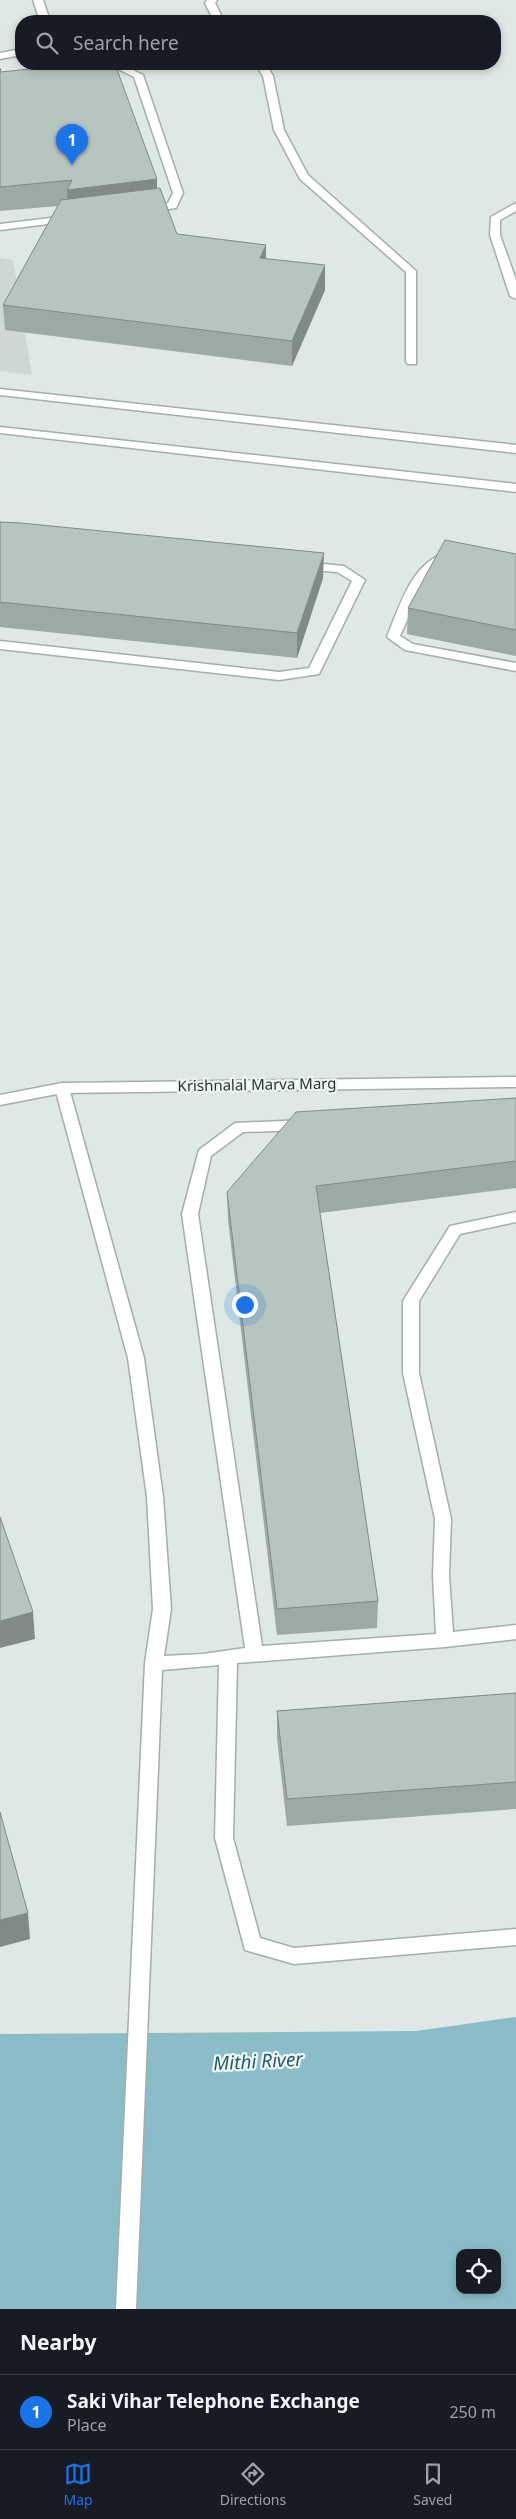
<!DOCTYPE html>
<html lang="en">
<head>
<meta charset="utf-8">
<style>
  :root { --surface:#171b24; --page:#20242c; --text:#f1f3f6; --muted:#9ea1a6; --line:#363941; --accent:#1a73e8 }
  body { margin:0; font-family:"Noto Sans",sans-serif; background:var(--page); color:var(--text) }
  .controls { position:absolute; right:15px; bottom:15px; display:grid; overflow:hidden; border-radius:10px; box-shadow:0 2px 8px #0003 }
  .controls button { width:45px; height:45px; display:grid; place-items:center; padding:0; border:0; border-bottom:1px solid var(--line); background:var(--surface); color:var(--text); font:25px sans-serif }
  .you { position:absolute; left:244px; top:1304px; width:18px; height:18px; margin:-12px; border:4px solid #fff; border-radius:50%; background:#1a73e8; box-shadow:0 0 0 8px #1a73e833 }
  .badge { display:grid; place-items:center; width:32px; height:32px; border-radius:50%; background:var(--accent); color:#fff; font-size:16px; font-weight:700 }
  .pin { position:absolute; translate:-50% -41px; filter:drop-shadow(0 1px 2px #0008) }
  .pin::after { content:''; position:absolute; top:26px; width:18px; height:15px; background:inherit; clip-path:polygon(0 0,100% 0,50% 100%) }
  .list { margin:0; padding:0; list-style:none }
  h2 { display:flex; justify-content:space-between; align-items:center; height:65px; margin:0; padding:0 20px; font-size:21px }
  h2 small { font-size:16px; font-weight:400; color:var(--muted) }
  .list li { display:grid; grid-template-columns:32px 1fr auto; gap:15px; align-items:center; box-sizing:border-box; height:75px; padding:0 20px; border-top:1px solid var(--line) }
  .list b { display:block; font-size:19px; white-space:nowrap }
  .list p { margin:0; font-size:16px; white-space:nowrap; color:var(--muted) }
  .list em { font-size:16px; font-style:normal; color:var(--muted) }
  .icon { flex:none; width:28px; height:28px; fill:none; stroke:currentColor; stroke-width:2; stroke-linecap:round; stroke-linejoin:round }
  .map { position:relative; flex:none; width:516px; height:2309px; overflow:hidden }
  .search { position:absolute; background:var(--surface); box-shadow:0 2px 8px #0003; left:15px; right:15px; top:15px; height:55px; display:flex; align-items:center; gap:12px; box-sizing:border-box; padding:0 18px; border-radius:20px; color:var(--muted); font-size:19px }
  .sheet { height:140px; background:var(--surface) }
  nav { display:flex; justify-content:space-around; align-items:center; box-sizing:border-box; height:70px; border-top:1px solid var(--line); background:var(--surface); font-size:14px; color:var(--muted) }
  nav a { display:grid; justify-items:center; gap:2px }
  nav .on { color:var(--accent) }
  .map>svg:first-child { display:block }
</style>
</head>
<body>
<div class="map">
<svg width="516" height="2309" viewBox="0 0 516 2309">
  <rect width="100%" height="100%" fill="#dee8e4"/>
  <path fill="#cdd8d3" d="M0,258L13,260L32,375L0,371Z"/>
  <path fill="#8bbdc8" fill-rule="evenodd" d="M516,2017V2309H0V2034L416,2031ZM460,2253H497V2290H460Z"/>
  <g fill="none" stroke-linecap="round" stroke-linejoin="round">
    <g stroke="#a2afab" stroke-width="3">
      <g id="service">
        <path d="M33,0H43L50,21H40Z"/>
        <path d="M207,0H217L215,3L224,21H214L205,3Z"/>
        <path d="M21,49V55L0,59V53Z"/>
        <path d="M108,64H121L143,75L183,193L176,208L148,212L143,209L148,206L168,203L173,193L134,77Z"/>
        <path d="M256,64H266L273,76L284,130L308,175L416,271V364H408L406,362V272L300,179L274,130L263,76Z"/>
        <path d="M516,203V211L500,220V235L516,280V299L510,296L490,235L491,217Z"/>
        <path d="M68,216L73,219L72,221L0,230V224Z"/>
        <path d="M0,427L516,484V492L0,433Z"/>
      </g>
    </g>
    <g stroke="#a2afab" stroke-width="3">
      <g id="minor">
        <path d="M0,389L516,445V453L0,395Z"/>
        <path d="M448,552L454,556L441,564L425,580L400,636L413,644L516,663V671L405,650L387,637C400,606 411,562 448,552Z"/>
        <path d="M303,562L344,566L365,580L319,674L279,680L0,649V641L279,672L309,668L352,581L337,572L299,569L297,566Z"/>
        <path d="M62,1083L69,1088L144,1358L163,1497L171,1609L164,1656L203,1654L245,1648L182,1214L199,1150L235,1123L305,1120L312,1125L305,1130L243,1132L211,1156L198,1214L262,1646L436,1634L433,1576L435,1519L403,1373V1301L450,1226L516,1212V1222L460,1234L419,1301V1373L451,1519L449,1576L453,1632L516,1625V1639L445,1647L237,1663L233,1838L260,1938L294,1948L516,1929V1945L294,1964L245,1950L215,1838L219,1665L162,1670L136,2309H116L145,1663L153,1609L147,1497L128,1358L55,1088Z"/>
      </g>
    </g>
    <g stroke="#a2afab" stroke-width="3">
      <path id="tertiary" d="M516,1077V1087L62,1093L0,1105V1095L62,1083Z"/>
    </g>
    <use href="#service" fill="#fff" fill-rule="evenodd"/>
    <use href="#minor" fill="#fff" fill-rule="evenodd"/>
    <use href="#tertiary" fill="#fff" fill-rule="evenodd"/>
  </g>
  <g fill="#9da9a5">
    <path d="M0,68L1,72L157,179V188L177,234L266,245V259L325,290L292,366L5,330L3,305L58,206L0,211Z"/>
    <path d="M0,522L323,578L297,658L0,627Z"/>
    <path d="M516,554V656L407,634L408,608Z"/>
    <path d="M516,1098V1188L320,1213L378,1601L377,1628L277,1635L228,1220L227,1192Z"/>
    <path d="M516,1693V1809L287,1826L277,1738V1711Z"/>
  </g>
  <g fill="#808a86">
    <path d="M157,179V202L68,214L67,190Z"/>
    <path d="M266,245V270L260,258Z"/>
    <path d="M325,265V290L292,366V341Z"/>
    <path d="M324,553L323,578L297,658V633Z"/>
    <path d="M33,1612L35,1639L0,1648V1621Z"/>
    <path d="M28,1913L30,1939L0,1947V1920Z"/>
  </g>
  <g fill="#b7c5c0" stroke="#808a86">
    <path d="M78,64H115L157,179L67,190L72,180L0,187V68L1,72Z"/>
    <path d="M160,188L177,234L266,245L260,258L325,265L292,341L3,305L61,200Z"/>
    <path d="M0,522L21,523L324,553L297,633L0,602Z"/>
    <path d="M445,540L516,554V630L408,608Z"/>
    <path d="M516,1098V1161L316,1186L378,1601L277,1609L227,1192L296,1112Z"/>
    <path d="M0,1517L33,1612L0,1621Z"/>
    <path d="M516,1693V1782L287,1799L277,1711Z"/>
    <path d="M0,1812L28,1913L0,1920Z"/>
  </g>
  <g text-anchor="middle" stroke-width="4.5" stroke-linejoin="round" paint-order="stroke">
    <g font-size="15" fill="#223631" stroke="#eef5f2">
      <text transform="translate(257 1085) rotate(-1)" y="5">Krishnalal Marva Marg</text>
    </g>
    <g font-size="19" font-style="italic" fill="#235c6b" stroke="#eef5f2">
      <text transform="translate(258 2061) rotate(-3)" y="7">Mithi River</text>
    </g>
  </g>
</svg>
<div class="controls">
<button><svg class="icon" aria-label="locate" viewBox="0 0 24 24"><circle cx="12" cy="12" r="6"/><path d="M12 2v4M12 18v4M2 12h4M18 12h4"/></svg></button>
</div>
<div class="you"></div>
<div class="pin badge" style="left:72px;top:165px">1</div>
<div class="search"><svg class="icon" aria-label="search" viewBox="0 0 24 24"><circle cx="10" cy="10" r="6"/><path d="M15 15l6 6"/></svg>Search here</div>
</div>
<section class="sheet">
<h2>Nearby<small></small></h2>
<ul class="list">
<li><span class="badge">1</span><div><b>Saki Vihar Telephone Exchange</b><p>Place</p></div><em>250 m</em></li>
</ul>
</section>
<nav>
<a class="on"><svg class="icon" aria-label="map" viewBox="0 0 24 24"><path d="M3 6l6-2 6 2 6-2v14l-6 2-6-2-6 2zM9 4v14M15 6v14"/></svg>Map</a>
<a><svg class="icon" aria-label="directions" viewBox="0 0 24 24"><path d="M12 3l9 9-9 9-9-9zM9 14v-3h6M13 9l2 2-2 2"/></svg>Directions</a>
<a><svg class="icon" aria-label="saved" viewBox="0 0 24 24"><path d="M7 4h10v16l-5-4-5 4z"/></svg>Saved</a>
</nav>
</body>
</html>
